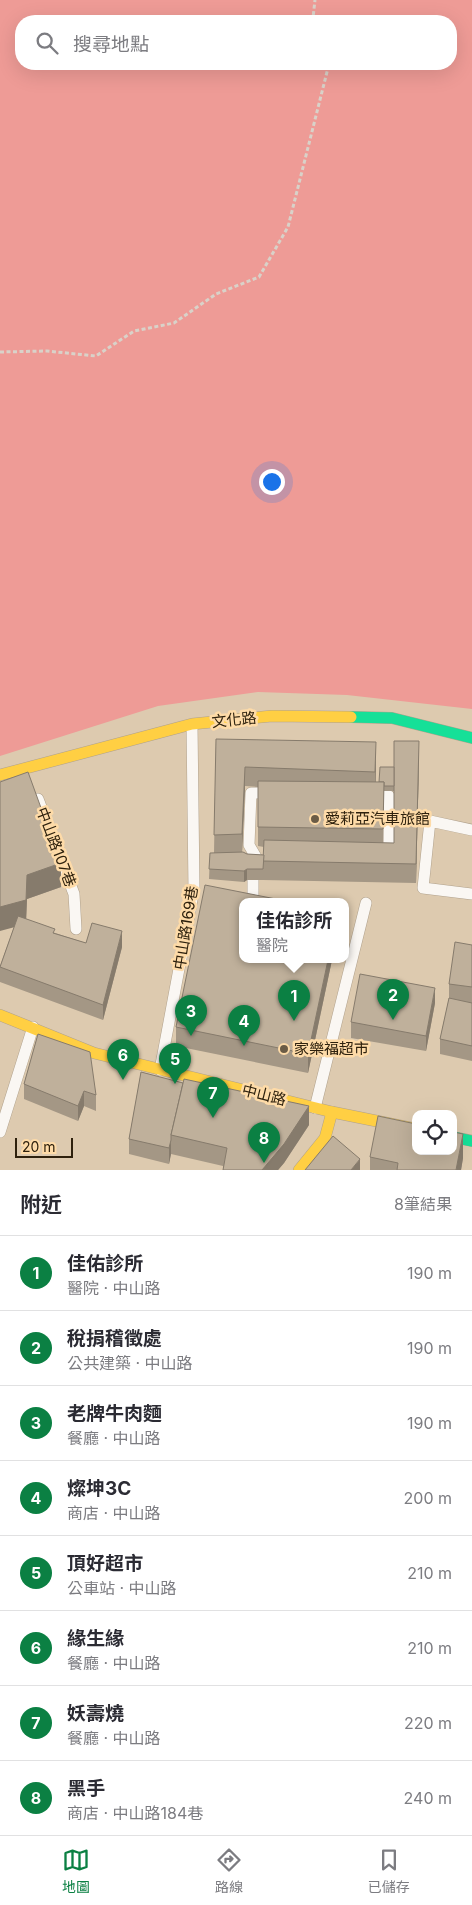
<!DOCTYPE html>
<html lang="zh-TW">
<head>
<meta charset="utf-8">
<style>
  :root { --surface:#fff; --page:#f7f7f7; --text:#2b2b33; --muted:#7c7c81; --line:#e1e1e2; --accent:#0b8043 }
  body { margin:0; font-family:Inter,"Noto Sans TC",sans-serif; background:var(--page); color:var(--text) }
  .controls { position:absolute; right:15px; bottom:15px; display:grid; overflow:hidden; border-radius:10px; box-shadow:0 5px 20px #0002 }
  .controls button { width:45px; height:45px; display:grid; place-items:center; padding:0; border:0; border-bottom:1px solid var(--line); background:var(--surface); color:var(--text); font:25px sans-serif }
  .scale { position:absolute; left:15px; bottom:12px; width:58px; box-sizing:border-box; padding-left:5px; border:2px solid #2e210d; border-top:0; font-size:14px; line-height:18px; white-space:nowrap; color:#2e210d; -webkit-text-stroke:4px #fedba8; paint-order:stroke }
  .you { position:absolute; left:271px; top:481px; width:18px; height:18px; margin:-12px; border:4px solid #fff; border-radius:50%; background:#1a73e8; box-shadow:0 0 0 8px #1a73e833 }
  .badge { display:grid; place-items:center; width:32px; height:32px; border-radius:50%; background:var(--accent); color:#fff; font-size:16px; font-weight:700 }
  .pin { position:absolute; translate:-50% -41px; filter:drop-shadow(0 1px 2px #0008) }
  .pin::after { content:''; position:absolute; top:26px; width:18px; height:15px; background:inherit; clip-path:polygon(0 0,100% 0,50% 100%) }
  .popup { position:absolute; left:239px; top:898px; width:110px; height:65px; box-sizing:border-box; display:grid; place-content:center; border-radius:10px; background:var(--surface); filter:drop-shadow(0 1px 4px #0005); font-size:16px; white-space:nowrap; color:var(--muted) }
  .popup b { font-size:19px; color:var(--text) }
  .popup::after { content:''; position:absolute; left:50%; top:100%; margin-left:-10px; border:10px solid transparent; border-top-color:var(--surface) }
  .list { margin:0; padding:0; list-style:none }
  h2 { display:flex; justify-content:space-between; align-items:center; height:65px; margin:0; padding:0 20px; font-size:21px }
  h2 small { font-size:16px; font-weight:400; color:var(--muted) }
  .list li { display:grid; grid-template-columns:32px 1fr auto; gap:15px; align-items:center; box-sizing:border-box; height:75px; padding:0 20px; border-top:1px solid var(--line) }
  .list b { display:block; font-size:19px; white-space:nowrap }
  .list p { margin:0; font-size:16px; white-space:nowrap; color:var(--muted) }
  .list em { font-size:16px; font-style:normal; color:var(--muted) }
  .icon { flex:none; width:28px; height:28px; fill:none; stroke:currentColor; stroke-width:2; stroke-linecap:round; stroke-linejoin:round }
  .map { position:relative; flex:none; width:472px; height:1170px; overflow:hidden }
  .search { position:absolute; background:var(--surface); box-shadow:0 5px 20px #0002; left:15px; right:15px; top:15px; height:55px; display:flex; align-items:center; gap:12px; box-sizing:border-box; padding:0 18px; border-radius:20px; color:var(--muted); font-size:19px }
  .sheet { height:665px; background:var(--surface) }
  nav { display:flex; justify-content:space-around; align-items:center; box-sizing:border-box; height:70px; border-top:1px solid var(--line); background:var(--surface); font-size:14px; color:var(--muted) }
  nav a { display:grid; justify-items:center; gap:2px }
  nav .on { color:var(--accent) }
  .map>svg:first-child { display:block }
</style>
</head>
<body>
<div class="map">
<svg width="472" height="1170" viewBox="0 0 472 1170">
  <rect width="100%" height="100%" fill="#ddcaaf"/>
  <path fill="#ee9b96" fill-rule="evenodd" d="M0,0H472V709L347,695L258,692L158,706L0,756ZM21,21H451V64H21Z"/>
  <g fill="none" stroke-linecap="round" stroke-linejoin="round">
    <g stroke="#b0a18c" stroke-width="12">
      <g id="lane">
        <path d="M370,795L389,796V855H387"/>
        <path d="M38,799L74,894L76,929"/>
        <path d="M472,830L430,821L423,888L472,894"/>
        <path d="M254,866L256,857L249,845L251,793H272"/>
        <path d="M253,897V880"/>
        <path d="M160,1070L194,889L192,725"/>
        <path d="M315,1108L366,903"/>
        <path d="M0,1132L33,1027"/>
      </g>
    </g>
    <g stroke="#b0a18c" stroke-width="12">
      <g id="fast">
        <path d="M351,717L392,718L472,738"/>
        <path d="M453,1137L472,1141"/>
      </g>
    </g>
    <g stroke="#b0a18c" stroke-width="12">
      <g id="slow">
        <path d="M0,775L192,724L272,716L351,717"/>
        <path d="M0,1015L94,1053L332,1112L416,1129"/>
        <path d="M299,1170L325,1138L332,1112"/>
      </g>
    </g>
    <g stroke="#d9d2c9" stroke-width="3" stroke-dasharray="4 2.5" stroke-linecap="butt">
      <path d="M315,21L313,18L315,0"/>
      <path d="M0,352L47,351L96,356L134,331L174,323L216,294L259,277L288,227L329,64"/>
    </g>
    <use href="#lane" stroke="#faf7f3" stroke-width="11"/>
    <use href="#fast" stroke="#16e098" stroke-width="11"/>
    <use href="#slow" stroke="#ffcf43" stroke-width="11"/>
  </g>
  <g fill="#a49785" fill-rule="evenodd">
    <path d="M216,739L376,761V782H379L394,767L419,760L416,883L263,880H247L244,882L209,879L210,853H214ZM245,786L258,787V846L264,847V855L247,854L242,852ZM384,791H394V843H383Z"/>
    <path d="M0,782L61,887L27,899L26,919L55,933L86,943L122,947L103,1020L0,982V966L14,927Z"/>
    <path d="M472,945V1061L440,1054V1039L449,998V984Z"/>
    <path d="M332,960L308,1073L176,1046V1027Z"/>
    <path d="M435,1003L426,1051L351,1038V1022Z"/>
    <path d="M38,1034L96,1095V1111L84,1106L78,1121L24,1099V1084Z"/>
    <path d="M141,1072L309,1125L284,1163L278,1170H223V1166L171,1154L169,1164L129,1154V1139Z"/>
    <path d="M370,1157L463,1158L461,1170H370Z"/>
  </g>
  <g fill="#867b6c">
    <path d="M419,741V760L416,883V864Z"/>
    <path d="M376,742V761L375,791V772Z"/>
    <path d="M245,767V786L242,853V834Z"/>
    <path d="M61,863V887L27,899L26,924L0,931V907L27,875Z"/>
    <path d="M247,869V880L244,882V871Z"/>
    <path d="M122,931V947L103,1020V1005Z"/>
    <path d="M328,960H332L308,1073V1054Z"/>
    <path d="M435,988V1003L426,1051V1036Z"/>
    <path d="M84,1091V1106L78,1121V1106Z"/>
    <path d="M309,1106V1125L284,1163L278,1170H262Z"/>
    <path d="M463,1134V1158L461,1170H456Z"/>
    <path d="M171,1140V1154L169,1164V1148Z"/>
    <path d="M360,1159V1170H351Z"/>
  </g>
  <g fill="#bfb09b" stroke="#867b6c">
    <path d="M216,739L376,742L375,772L245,767L242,834L214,835Z"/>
    <path d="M394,741H419L416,864L263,861L264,840L394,843Z"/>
    <path d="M380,767H394V786H384V782H379Z"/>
    <path d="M28,772L61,863L27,875L26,900L0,907V782Z"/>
    <path d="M258,781L384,782L383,829L258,827Z"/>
    <path d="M243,852L247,854L264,855L263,869H247L244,871L209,869L210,853Z"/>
    <path d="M205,885L291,902H243V960H328L308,1054L176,1027Z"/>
    <path d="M18,916L55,929L53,933L86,943L92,923L122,931L103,1005L0,967Z"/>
    <path d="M455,942L472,945V987L449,984Z"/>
    <path d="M360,974L435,988L426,1036L351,1022Z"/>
    <path d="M449,998L472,1003V1046L440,1039Z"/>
    <path d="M38,1034L90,1052L96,1095L84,1091L78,1106L24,1084Z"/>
    <path d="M141,1072L183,1083L171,1135V1140L169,1148L129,1139Z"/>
    <path d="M184,1079L309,1106L284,1144L262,1170H223L227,1148L171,1135Z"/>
    <path d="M378,1116L416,1124V1151H453V1132L463,1134L456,1170H397L398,1163L370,1157Z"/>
    <path d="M333,1136L360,1159L351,1170H305Z"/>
  </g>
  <g fill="#6b5c46" stroke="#fedba8" stroke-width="2">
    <circle cx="315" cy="819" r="5"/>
    <circle cx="284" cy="1049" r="5"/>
  </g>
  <g text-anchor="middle" stroke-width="5" stroke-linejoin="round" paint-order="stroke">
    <g font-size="15" fill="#2e210d" stroke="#fedba8">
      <text transform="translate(234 720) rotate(-6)" y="5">文化路</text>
      <text transform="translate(56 847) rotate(69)" y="5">中山路107巷</text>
      <text transform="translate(186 928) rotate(-81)" y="5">中山路169巷</text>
      <text transform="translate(264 1095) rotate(14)" y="5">中山路</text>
    </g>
    <g font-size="15" fill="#2e210d" stroke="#fedba8" text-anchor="start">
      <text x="325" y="824">愛莉亞汽車旅館</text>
      <text x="294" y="1054">家樂福超市</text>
    </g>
  </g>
</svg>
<div class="controls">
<button><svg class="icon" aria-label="locate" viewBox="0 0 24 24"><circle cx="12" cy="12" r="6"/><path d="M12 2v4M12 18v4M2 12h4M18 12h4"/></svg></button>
</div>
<div class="scale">20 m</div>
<div class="you"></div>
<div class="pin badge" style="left:294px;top:1021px">1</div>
<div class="popup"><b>佳佑診所</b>醫院</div>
<div class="pin badge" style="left:393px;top:1020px">2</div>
<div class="pin badge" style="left:191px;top:1036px">3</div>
<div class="pin badge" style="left:244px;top:1046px">4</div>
<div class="pin badge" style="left:175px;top:1084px">5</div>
<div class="pin badge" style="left:123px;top:1080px">6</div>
<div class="pin badge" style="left:213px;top:1118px">7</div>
<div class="pin badge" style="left:264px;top:1163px">8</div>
<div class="search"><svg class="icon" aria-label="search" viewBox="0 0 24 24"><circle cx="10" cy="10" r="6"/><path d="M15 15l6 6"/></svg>搜尋地點</div>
</div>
<section class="sheet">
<h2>附近<small>8筆結果</small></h2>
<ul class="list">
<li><span class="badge">1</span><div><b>佳佑診所</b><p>醫院 · 中山路</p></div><em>190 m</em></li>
<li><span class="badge">2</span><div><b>稅捐稽徵處</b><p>公共建築 · 中山路</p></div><em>190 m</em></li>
<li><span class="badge">3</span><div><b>老牌牛肉麵</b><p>餐廳 · 中山路</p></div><em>190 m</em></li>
<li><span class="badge">4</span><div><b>燦坤3C</b><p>商店 · 中山路</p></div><em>200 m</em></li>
<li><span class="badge">5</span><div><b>頂好超市</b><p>公車站 · 中山路</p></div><em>210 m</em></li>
<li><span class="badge">6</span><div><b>緣生緣</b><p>餐廳 · 中山路</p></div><em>210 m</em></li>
<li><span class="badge">7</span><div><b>妖壽燒</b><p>餐廳 · 中山路</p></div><em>220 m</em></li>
<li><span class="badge">8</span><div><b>黑手</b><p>商店 · 中山路184巷</p></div><em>240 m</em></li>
</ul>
</section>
<nav>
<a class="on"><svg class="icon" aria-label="map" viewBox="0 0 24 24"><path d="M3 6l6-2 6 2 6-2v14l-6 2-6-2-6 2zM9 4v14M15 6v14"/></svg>地圖</a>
<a><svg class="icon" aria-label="directions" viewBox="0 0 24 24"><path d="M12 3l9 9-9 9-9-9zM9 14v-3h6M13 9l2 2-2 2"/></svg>路線</a>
<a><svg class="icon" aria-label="saved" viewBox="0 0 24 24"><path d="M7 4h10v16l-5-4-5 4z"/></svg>已儲存</a>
</nav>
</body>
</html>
